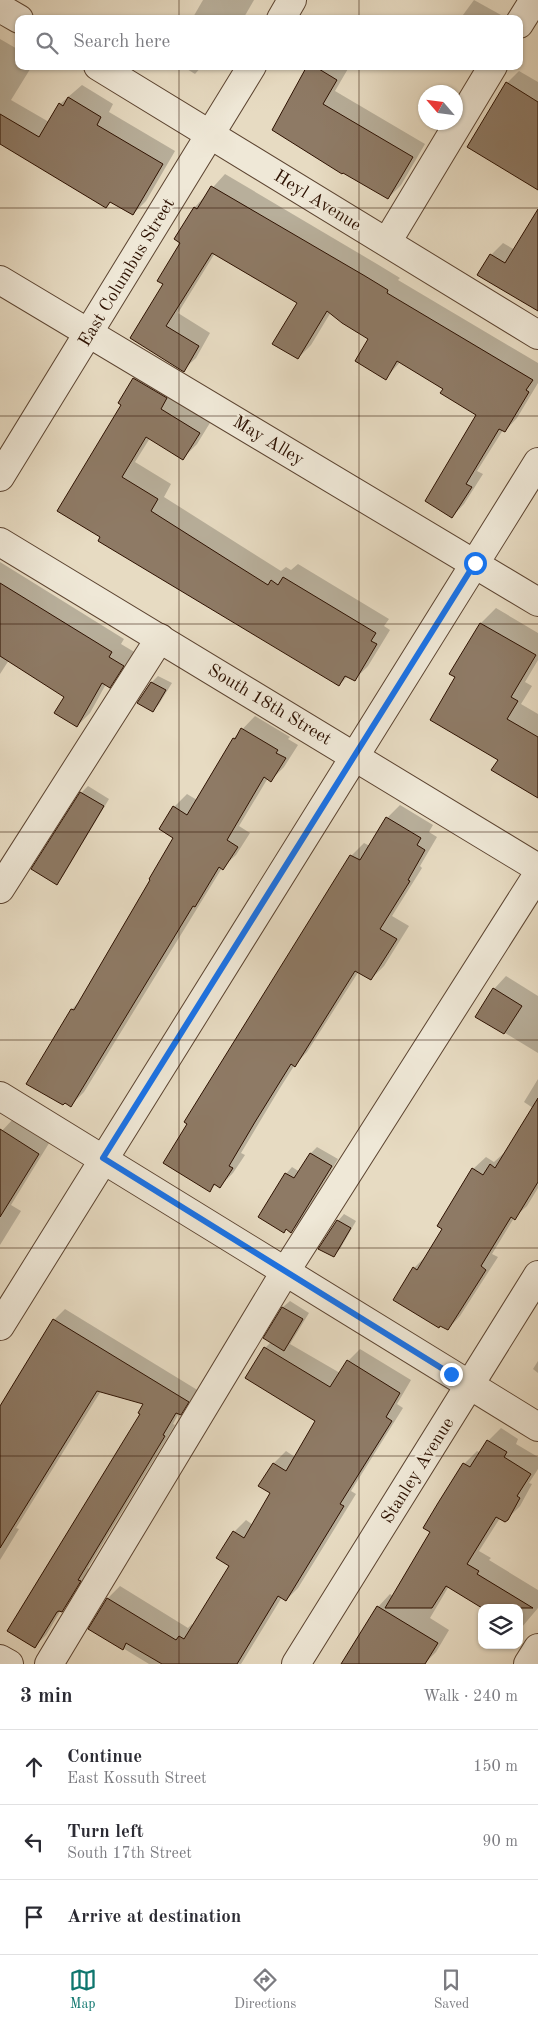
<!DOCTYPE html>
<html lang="en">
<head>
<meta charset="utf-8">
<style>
  :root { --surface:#fff; --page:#f7f7f7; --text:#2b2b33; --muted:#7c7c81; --line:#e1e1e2; --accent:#0f766e }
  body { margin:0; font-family:"Old Standard TT",serif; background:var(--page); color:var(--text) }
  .controls { position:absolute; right:15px; bottom:15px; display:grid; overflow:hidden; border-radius:10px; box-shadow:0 1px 4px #0004 }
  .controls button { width:45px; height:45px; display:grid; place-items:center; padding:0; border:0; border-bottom:1px solid var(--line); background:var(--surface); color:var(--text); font:25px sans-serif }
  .compass { position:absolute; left:418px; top:85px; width:45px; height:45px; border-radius:50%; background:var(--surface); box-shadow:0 1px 4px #0004; rotate:298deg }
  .stop { position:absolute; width:15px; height:15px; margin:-11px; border:4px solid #1a73e8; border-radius:50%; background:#fff }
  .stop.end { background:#1a73e8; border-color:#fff; box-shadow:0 1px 5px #0008 }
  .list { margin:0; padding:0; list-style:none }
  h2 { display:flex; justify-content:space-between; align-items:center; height:65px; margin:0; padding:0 20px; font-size:21px }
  h2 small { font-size:16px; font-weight:400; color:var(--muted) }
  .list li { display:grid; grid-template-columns:32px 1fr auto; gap:15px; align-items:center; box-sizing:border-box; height:75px; padding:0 20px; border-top:1px solid var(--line) }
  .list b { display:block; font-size:19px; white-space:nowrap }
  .list p { margin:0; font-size:16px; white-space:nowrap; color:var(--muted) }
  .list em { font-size:16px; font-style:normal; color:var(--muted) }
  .icon { flex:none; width:28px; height:28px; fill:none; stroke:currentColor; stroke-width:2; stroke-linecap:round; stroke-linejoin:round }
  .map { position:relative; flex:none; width:538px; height:1664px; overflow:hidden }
  .search { position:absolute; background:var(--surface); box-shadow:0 1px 4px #0004; left:15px; right:15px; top:15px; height:55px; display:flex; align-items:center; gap:12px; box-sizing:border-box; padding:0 18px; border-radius:10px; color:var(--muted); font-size:19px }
  .sheet { height:290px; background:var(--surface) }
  nav { display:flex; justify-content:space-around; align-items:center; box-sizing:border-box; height:70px; border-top:1px solid var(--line); background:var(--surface); font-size:14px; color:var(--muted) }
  nav a { display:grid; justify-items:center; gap:2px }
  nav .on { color:var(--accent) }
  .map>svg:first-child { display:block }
</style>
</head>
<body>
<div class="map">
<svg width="538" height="1664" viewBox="0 0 538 1664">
  <rect width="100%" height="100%" fill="#e7dbc2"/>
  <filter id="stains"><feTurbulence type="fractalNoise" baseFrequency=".004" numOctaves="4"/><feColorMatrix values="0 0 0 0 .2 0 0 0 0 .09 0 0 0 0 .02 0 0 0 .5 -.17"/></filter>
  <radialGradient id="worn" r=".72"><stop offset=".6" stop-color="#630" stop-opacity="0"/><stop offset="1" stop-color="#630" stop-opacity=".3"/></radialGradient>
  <g fill="#0003">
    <path d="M203,0H254L243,19H192Z"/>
    <path d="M474,0L501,15L499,19H460Z"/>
    <path d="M175,15L182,19H171Z"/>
    <path d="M0,39L19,50V66H32L11,100L49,122L60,104L82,85L113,104L109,112L175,151L146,201L133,214L111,201L106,206L0,139Z"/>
    <path d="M171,66H180L177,70Z"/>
    <path d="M182,66H202L195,74Z"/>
    <path d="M309,66L349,67L335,91L425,144L401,185L388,198L274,130Z"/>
    <path d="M519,71L538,82V188L507,83Z"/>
    <path d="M225,174L377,264L400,278L398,280L538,363V383L517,418L505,431L503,430L477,471L483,474L464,504L452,517L478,415L445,388L401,361L386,378L370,338L331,312L311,345L298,358V303L215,253L178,313L210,333L196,358L183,370L132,338L164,284L182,243L176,239L195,207Z"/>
    <path d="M538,212V303L491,255L503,243L515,250Z"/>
    <path d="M148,365L213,418L197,444L183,458L150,438L135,462L171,484L164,497L281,571L286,567L291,570L298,564L389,619L384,626L390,630L368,666L354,680L348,676L339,685L102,537L123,405L134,379Z"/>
    <path d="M0,562L124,639L121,644L136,653L122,673L110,686L106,684L90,713L77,726L66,696L9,660L0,674Z"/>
    <path d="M496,608L538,633V660L525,682L532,686L521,704L538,714V796L499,759L456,677L451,674L481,623Z"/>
    <path d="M158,676L172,683L159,704L152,711L139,703L152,682Z"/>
    <path d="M255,716L290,737L288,739L298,745L284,767L271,780L268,778L239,826L250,833L236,855L222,868L84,1092L71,1105L27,1083L72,1009L80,1001L174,838L160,829L174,807L187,794L197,800L234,738Z"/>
    <path d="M88,786L109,799L63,876L57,883L81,793Z"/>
    <path d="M400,805L433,825L429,832L437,837L420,866L422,868L392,916L409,926L384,966L371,979L359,971L307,1052L294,1066L280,1088L241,1153L245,1155L233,1173L220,1186L216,1184L210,1190L351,856L364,843L370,846L387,818Z"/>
    <path d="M506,976L538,996V1053L477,1016L494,989Z"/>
    <path d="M538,1079V1188L527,1206L514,1218L492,1254L498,1257L460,1316L448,1329L414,1268L427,1255L444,1228L473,1169L486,1157L494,1162L504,1153L505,1154L533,1108L524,1102Z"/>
    <path d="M14,1118L51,1140L11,1205L21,1211L0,1245V1133Z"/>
    <path d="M317,1147L338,1159L298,1225L291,1231L286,1174L292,1167L300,1172L311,1153Z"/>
    <path d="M344,1214L356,1221L340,1249L333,1256L338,1221Z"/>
    <path d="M290,1301L309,1313L290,1344L340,1373L348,1361L360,1349L411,1380L397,1404L403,1408L351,1491L356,1494L298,1588L286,1600L282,1597L241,1664H149L90,1628L108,1598L120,1586L188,1628L192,1624L194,1626L231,1566L234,1532L246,1520L253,1525L272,1493L274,1463L286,1451L295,1457L317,1421L265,1348L271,1342L265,1338L283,1307Z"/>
    <path d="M65,1309L199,1391L191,1402L179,1413L173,1424L175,1425L88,1568L90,1570L73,1600L61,1610L46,1635L35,1646L145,1403L101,1391L16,1528L19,1529L0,1560V1408L54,1320Z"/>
    <path d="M538,1361V1373L533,1369Z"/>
    <path d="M501,1428L518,1439L516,1444L538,1457V1469L529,1483L532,1484L520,1506L507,1519L500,1518L479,1551L491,1558L489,1560L538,1590V1608L522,1627L519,1626V1608L449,1586L430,1618L449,1630L436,1652L424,1664L378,1607L390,1594L393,1596L432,1532L464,1464L477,1451L481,1453L488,1441Z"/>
  </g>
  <g fill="#8e7a65" stroke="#2d1101">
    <path d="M307,66H314L337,80L323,104L413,157L388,199L343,173L342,174L272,130Z"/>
    <path d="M506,82L538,102V190L467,147Z"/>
    <path d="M68,97L101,117L97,125L163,164L133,215L110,202L106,208L0,144V114L39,137L59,103L63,106Z"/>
    <path d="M211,186L365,276L388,290L387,293L533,380L526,390L529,392L505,432L499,429L466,484L472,487L452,518L425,501L476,415L440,393L443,389L397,361L386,380L355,361L368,339L342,323L327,311L298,359L272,344L297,303L212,253L166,326L199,346L184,372L130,338L163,284L157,281L180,243L174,239L194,207L197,209Z"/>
    <path d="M538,209V311L477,275L490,254L505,263Z"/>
    <path d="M133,378L167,398L161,409L200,433L183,460L146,437L122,477L158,499L151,511L225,558L268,585L271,580L278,585L283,577L376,633L371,641L377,644L355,681L345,676L339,686L98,541L100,537L57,511L121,405L118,403Z"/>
    <path d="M0,583L112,652L109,657L124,666L110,688L102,683L77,727L54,713L64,697L0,656Z"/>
    <path d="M480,623L536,655L511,697L518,701L507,719L538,737V798L491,770L498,760L430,720L455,677L449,674Z"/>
    <path d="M151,682L166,690L153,712L137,703Z"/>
    <path d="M241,728L278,750L276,753L286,758L271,782L264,777L227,840L238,847L223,870L219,867L195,907L193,906L71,1107L65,1103L63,1105L26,1084L71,1009L74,1010L150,880L149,879L173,838L159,829L173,806L187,815L233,738L235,739Z"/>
    <path d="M80,792L104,806L57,885L31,869Z"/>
    <path d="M386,817L421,838L417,845L425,850L408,880L410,881L380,929L397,939L371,980L355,971L295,1067L291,1064L255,1122L229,1166L233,1168L220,1188L214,1184L210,1192L163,1163L187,1124L184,1122L350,855L360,860Z"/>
    <path d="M493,988L522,1006L504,1034L475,1017Z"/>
    <path d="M538,1098V1182L515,1220L511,1217L481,1266L486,1270L448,1330L440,1326L439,1328L393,1300L413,1267L417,1270L442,1229L437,1226L472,1168L483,1175L490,1164L495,1168Z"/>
    <path d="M0,1129L39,1154L0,1217Z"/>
    <path d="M310,1153L332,1166L291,1233L286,1229L284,1233L258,1217L285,1173L294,1178Z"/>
    <path d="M337,1220L351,1228L334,1257L318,1249Z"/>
    <path d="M282,1307L303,1319L284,1351L263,1338Z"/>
    <path d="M53,1319L189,1402L181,1415L176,1413L163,1435L165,1436L78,1580L81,1581L62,1612L59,1611L57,1612L35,1648L7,1631L140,1414L138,1413L143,1404L97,1391L0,1548V1406Z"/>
    <path d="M264,1347L330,1387L347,1360L400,1393L386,1417L392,1421L340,1504L344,1506L286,1601L278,1596L237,1664H162L126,1643L123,1650L88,1629L107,1598L176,1640L179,1636L184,1639L229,1566L216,1558L233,1531L244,1538L270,1493L258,1486L273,1463L286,1471L315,1421L245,1378Z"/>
    <path d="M487,1440L507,1452L504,1457L531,1474L517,1496L520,1498L508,1520L505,1522L496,1517L467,1564L479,1571L477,1574L533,1608H482L446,1586L432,1608H385L430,1532L423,1528L438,1503L463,1463L470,1467Z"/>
    <path d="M377,1606L438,1643L425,1664H341Z"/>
  </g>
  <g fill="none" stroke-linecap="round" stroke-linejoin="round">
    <g stroke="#5c4431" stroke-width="30">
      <g id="minor">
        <path d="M0,8L19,19"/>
        <path d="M281,19L292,0"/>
        <path d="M519,24L534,0"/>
        <path d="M98,66L538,335"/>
        <path d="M387,242L493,66"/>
        <path d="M0,280L538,602"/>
        <path d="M0,477L252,66"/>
        <path d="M0,542L538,868"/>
        <path d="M0,889L160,638"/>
        <path d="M0,1096L538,1427"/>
        <path d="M0,1326L538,462"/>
        <path d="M0,1659L9,1664"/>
        <path d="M49,1664L285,1272L538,874"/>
        <path d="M296,1664L538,1275"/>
        <path d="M528,1664L538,1648"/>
      </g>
    </g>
    <use href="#minor" stroke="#efe8d7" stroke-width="28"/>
  </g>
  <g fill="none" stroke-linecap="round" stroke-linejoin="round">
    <path stroke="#1a73e8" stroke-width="6" d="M451,1374L103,1158L475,563"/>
  </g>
  <path fill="none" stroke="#2d1101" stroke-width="1" stroke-opacity="0.55" d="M179,0V19M359,0V19M179,66V1664M359,66V1664M0,208H538M0,416H538M0,624H538M0,832H538M0,1040H538M0,1248H538M0,1456H538"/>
  <g text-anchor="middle" stroke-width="4.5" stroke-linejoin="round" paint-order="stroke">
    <g font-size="18" fill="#2d1101" stroke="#efe8d7">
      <text transform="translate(318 200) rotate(32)" y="6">Heyl Avenue</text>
      <text transform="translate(126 272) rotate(-59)" y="6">East Columbus Street</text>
      <text transform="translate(269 440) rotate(31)" y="6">May Alley</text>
      <text transform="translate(270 704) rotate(31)" y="6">South 18th Street</text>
      <text transform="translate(417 1470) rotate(-58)" y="6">Stanley Avenue</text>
    </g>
  </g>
  <rect width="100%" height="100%" filter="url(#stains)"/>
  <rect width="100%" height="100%" fill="url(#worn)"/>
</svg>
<div class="controls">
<button><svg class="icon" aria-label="layers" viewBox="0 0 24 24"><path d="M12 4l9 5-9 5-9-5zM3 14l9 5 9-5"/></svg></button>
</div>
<svg class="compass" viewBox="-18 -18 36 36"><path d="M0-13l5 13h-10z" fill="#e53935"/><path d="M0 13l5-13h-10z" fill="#7c7c81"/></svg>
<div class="stop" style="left:475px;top:563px"></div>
<div class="stop end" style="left:451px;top:1374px"></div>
<div class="search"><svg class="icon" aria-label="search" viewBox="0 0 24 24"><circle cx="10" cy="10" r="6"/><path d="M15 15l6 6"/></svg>Search here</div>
</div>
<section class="sheet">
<h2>3 min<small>Walk · 240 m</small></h2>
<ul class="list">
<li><svg class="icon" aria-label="ahead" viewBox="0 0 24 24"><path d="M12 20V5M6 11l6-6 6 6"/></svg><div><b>Continue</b><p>East Kossuth Street</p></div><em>150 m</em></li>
<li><svg class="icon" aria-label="left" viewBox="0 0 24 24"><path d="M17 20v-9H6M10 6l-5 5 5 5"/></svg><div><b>Turn left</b><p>South 17th Street</p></div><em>90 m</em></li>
<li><svg class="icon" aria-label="arrive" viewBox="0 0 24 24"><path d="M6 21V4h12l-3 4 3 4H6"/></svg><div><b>Arrive at destination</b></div></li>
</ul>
</section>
<nav>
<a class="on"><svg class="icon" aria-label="map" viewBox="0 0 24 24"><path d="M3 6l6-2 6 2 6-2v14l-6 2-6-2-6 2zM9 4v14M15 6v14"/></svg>Map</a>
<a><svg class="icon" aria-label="directions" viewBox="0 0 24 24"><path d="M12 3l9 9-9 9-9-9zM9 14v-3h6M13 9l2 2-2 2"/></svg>Directions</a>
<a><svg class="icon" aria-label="saved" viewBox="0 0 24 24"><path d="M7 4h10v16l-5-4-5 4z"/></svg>Saved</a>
</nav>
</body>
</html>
